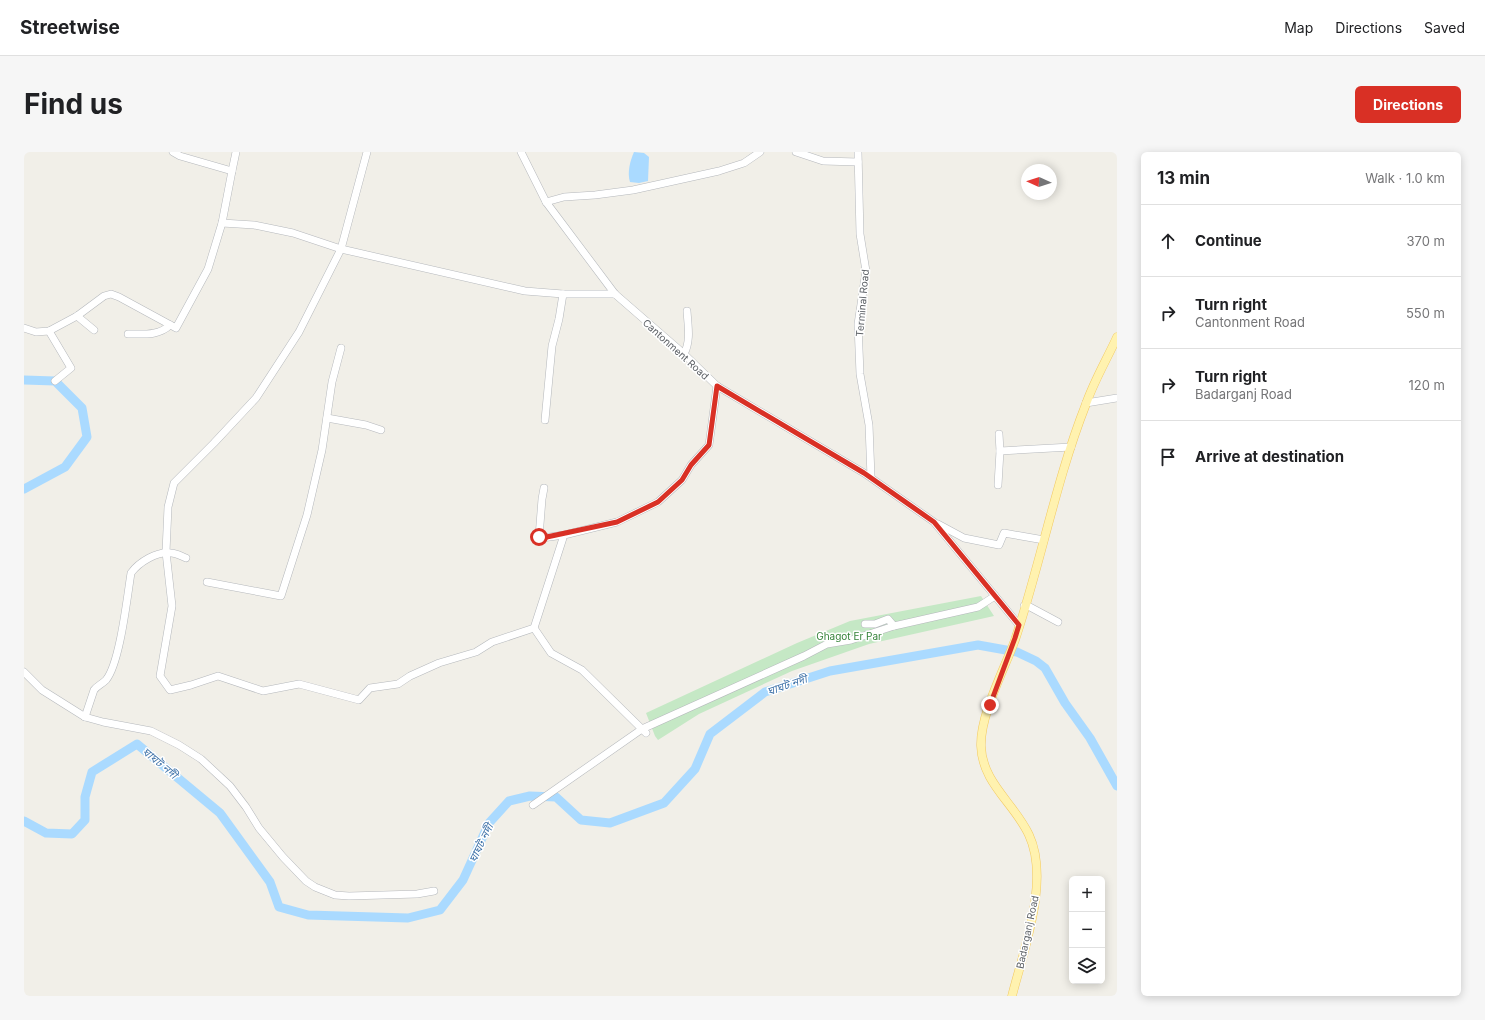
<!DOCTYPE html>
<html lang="en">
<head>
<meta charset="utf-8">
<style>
  :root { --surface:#fff; --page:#f6f6f6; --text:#202124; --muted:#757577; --line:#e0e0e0; --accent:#d93025 }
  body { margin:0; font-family:Inter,"Noto Sans Bengali",sans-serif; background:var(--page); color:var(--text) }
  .controls { position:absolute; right:12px; bottom:12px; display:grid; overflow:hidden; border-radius:6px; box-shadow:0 2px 10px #0003 }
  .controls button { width:36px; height:36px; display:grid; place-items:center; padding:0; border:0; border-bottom:1px solid var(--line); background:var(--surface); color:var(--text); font:20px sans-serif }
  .compass { position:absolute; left:997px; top:12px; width:36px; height:36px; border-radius:50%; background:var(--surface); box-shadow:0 2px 10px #0003; rotate:273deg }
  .stop { position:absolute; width:12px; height:12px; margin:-9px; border:3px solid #d93025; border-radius:50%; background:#fff }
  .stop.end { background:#d93025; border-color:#fff; box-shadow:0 1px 4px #0008 }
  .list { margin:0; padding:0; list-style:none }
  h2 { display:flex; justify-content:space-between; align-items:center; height:52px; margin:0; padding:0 16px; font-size:17px }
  h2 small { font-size:13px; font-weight:400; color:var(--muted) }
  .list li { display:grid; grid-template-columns:26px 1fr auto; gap:12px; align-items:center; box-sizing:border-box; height:72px; padding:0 16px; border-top:1px solid var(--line) }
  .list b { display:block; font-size:15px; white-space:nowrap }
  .list p { margin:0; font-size:13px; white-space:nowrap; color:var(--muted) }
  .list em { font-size:13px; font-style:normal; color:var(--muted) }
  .icon { flex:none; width:22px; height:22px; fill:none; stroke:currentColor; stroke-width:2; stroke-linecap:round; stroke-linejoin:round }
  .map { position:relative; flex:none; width:1093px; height:844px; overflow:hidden; border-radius:6px }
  header { display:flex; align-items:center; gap:24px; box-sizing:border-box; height:56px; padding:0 20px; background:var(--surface); border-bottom:1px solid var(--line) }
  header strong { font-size:19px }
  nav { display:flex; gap:22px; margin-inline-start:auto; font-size:14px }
  .intro { display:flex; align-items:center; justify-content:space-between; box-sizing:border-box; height:96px; padding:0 24px }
  h1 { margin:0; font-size:28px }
  .button { padding:10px 18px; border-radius:6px; background:var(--accent); color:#fff; font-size:14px; font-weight:700 }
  main { display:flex; gap:24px; padding:0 24px }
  aside { flex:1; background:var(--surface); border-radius:6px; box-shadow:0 2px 10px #0003 }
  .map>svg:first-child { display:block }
</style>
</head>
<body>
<header>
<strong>Streetwise</strong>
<nav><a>Map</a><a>Directions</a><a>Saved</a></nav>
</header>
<div class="intro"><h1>Find us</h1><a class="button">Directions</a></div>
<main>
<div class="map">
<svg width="1093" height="844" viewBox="0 0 1093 844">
  <rect width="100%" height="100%" fill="#f1efe8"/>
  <path fill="#c5e8c5" d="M957,444L970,464L845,492L768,519L675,562L634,588L631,584L622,561L773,491L826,469Z"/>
  <path fill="#aadaff" d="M610,0L620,1L625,5L624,29L615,31L606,30C603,21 606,9 610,0Z"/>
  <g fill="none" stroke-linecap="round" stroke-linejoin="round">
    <g stroke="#aadaff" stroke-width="9">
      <path d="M0,228L31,229L58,256L63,285L41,315L0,337"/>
      <path d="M0,669L22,681L48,682L61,668V645L68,620L113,592L196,661L246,730L255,755L284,763L384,766L416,758L439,728L465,671L485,649L506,644L532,645L557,668L586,671L640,651L671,617L686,582L741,540L806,519L954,493L993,500L1012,509L1021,516L1041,551L1066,586L1093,634"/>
    </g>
    <g stroke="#b5b8bc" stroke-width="8">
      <g id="minor">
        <path d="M343,0L317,97L275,180L232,246L190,291L150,331L144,355L142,400L148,454L136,524L146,538L167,533L194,524L239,539L275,532L335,548L346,536L374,532L386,524L415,511L452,500L468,490L510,476"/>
        <path d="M497,0L522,50L591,142L660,202L693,234L840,321L910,370L995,473"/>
        <path d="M772,0L799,9L834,10"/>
        <path d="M834,0L836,82L842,119L834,172L836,222L845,273L847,325"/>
        <path d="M208,19L212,0"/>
        <path d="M522,50L540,45L571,43L609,38L695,19L720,11L736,0"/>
        <path d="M198,71L230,73L269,81L317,97L501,139L539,142H591"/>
        <path d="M53,164L70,178"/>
        <path d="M0,176L12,180L25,179L53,164L80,144L87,142L95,145L152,176L184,117L198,71L208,19L156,4L149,0"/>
        <path d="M25,179L47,216L31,229"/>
        <path d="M104,182C119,182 135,184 146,173"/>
        <path d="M660,202C667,189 664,174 663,159"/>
        <path d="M1062,251L1093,246"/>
        <path d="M303,266L342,273L357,278"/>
        <path d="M521,268L528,194L535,167L539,142"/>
        <path d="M976,299L1047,295"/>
        <path d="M974,333L976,299L975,282"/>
        <path d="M520,336L518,347L515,385L518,386L540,383"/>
        <path d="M914,372L940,386L975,393L980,381L1020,388"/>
        <path d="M183,430L257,444L283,363L298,298L308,230L317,196"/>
        <path d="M1000,454L1006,455L1034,470"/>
        <path d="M870,474L954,455L971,444"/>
        <path d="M0,520L18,538L61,565L79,570L127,579L155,593L177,607L206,634L222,655L235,676L259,705L282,729L291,735L311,743L325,744L393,742L410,739"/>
        <path d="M61,565L70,538C73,534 78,532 82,528C96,511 103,446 107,421C115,410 133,399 147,401C152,401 157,404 162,406"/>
        <path d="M622,581L558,518L527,501L510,476L540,383L593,370L634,350L658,328L667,313L685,293L693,234"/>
        <path d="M509,653L618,577L780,504L803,492L827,488L870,474L864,467L851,472H841"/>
      </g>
    </g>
    <g stroke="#f2c960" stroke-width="9">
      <path id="major" d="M988,844C1000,797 1026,728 1005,683C991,652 958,631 957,594C956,563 980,518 991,488C1017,410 1032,328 1062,252C1070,229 1083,207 1093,185"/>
    </g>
    <use href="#minor" stroke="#fff" stroke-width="7"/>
    <use href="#major" stroke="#fff2af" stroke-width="8"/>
  </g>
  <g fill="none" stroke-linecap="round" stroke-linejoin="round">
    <path stroke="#d93025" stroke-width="5" d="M515,385L518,386L593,370L634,350L658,328L667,313L685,293L693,234L840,321L910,370L995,473L991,486L966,553"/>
  </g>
  <g text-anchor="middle" stroke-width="3" stroke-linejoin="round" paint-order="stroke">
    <g font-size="10" fill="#5f6368" stroke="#fff">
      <text transform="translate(838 151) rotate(-85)" y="4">Terminal Road</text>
      <text transform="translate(652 197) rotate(42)" y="4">Cantonment Road</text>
      <text transform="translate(1003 780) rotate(-78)" y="4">Badarganj Road</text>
    </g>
    <g font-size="10" fill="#348238" stroke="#fff">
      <text x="825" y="488">Ghagot Er Par</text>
    </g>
    <g font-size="11" font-style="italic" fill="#4174aa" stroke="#fff">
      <text transform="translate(763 533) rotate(-19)" y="4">ঘাঘট নদী</text>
      <text transform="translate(136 611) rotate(40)" y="4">ঘাঘট নদী</text>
      <text transform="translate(457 691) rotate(-64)" y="4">ঘাঘট নদী</text>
    </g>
  </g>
</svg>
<div class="controls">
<button>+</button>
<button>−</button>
<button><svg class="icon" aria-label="layers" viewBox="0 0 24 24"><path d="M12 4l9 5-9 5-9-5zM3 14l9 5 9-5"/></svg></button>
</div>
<svg class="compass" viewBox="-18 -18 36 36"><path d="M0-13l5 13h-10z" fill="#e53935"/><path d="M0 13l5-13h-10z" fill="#757577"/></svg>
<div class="stop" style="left:515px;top:385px"></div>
<div class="stop end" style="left:966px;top:553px"></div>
</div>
<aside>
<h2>13 min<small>Walk · 1.0 km</small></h2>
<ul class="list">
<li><svg class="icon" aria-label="ahead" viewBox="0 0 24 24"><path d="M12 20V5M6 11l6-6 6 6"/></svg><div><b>Continue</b></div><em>370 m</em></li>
<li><svg class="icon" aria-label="right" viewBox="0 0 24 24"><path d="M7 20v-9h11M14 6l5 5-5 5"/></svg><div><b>Turn right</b><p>Cantonment Road</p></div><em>550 m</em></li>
<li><svg class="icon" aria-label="right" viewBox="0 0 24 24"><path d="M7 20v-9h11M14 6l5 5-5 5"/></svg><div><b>Turn right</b><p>Badarganj Road</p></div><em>120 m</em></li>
<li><svg class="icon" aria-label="arrive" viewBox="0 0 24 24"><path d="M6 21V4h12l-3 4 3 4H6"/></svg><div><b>Arrive at destination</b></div></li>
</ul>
</aside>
</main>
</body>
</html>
